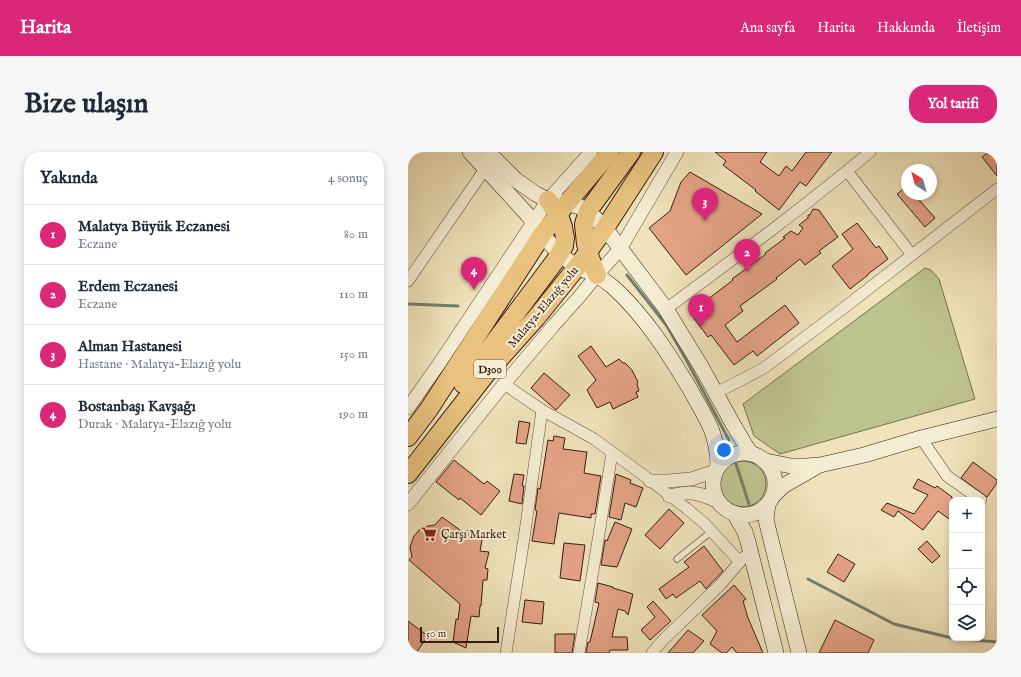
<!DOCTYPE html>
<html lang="tr">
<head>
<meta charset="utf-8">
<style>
  :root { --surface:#fff; --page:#f6f6f7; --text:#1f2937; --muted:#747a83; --line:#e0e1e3; --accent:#db2777 }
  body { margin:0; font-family:"IM FELL English",serif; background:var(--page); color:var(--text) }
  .controls { position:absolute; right:12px; bottom:12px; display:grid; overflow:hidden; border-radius:8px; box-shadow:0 2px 6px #0003 }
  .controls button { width:36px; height:36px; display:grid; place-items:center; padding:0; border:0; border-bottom:1px solid var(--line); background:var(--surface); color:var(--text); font:20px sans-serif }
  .compass { position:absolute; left:493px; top:12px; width:36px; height:36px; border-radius:50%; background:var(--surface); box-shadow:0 2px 6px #0003; rotate:323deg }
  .scale { position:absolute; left:12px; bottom:10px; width:79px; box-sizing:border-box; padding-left:4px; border:2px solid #341d14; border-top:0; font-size:11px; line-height:14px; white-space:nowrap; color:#341d14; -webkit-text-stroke:3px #f5edd3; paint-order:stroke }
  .you { position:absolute; left:316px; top:298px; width:14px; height:14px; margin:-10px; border:3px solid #fff; border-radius:50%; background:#1a73e8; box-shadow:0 0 0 6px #1a73e833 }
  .badge { display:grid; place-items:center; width:26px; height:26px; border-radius:50%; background:var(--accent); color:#fff; font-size:13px; font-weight:700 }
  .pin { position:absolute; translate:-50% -33px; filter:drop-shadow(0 1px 2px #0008) }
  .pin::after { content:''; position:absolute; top:21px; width:14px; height:12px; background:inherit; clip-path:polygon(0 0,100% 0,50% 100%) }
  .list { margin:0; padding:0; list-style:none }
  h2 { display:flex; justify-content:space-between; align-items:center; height:52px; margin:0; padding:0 16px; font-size:17px }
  h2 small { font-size:13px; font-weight:400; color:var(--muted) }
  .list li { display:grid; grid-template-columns:26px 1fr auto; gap:12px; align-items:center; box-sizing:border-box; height:60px; padding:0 16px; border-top:1px solid var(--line) }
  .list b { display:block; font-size:15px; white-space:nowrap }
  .list p { margin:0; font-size:13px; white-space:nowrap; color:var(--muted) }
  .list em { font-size:13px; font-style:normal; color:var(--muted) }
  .icon { flex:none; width:22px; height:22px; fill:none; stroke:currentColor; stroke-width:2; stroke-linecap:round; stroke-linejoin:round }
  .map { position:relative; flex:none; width:589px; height:501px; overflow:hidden; border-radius:16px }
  header { display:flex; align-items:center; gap:24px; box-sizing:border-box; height:56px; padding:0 20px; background:var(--accent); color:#fff }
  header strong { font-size:19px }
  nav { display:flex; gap:22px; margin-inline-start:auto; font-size:14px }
  .intro { display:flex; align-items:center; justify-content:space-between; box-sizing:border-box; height:96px; padding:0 24px }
  h1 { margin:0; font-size:28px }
  .button { padding:10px 18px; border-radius:16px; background:var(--accent); color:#fff; font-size:14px; font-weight:700 }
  main { display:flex; gap:24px; padding:0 24px }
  aside { flex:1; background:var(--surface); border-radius:16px; box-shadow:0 2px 6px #0003 }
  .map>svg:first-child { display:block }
</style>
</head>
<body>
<header>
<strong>Harita</strong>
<nav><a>Ana sayfa</a><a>Harita</a><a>Hakkında</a><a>İletişim</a></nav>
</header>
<div class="intro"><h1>Bize ulaşın</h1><a class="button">Yol tarifi</a></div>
<main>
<aside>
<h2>Yakında<small>4 sonuç</small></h2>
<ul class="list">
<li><span class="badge">1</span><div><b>Malatya Büyük Eczanesi</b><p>Eczane</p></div><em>80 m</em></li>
<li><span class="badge">2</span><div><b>Erdem Eczanesi</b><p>Eczane</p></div><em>110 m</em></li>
<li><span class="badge">3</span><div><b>Alman Hastanesi</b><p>Hastane · Malatya-Elazığ yolu</p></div><em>150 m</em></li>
<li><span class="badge">4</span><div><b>Bostanbaşı Kavşağı</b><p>Durak · Malatya-Elazığ yolu</p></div><em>190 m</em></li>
</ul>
</aside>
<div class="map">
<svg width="589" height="501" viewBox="0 0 589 501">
  <rect width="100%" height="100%" fill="#f0e3bb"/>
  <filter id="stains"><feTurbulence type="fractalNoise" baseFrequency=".005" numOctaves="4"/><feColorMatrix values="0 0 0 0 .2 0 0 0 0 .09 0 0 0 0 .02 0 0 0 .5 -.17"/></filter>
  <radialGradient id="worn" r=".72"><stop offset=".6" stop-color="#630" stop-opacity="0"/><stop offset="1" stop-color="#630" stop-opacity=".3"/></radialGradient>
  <g fill="#bdc38d" stroke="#787050">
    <path d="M517,116L523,118L531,127L567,247L372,302L346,284L335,252Z"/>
    <circle cx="335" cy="332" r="23"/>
  </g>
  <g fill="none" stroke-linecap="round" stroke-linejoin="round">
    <g stroke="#727e6f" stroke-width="3">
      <path d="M219,123L259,174L280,211L321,288"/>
      <path d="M0,152L50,154"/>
      <path d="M328,312L341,352"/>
      <path d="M400,427L486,472L544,486"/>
      <path d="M545,486L589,490"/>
    </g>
  </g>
  <g fill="#e5a386" stroke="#341d14">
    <path d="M307,0H359L352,10L371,24L378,14L384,19L398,0H424L398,34L392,30L371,58L347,39L348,38L315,13L318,9Z"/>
    <path d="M581,0H589V24L574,5Z"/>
    <path d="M282,20L354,62L278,123L241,76L262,59L273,30Z"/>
    <path d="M499,34V42H506L527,66L517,75L489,42Z"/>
    <path d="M405,57L411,58L430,85L411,99L413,101L397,113L392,107L368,126L369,127L332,154L335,159L317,173L329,190L377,153L391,171L349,204L345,199L326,213L303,183L300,185L282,161L325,128L324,127L358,102L357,101L377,86L375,85L383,79L390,83L395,76L391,73L400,66V63H402Z"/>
    <path d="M449,71L468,96L471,94L480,107L460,122V123L442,137L424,114L445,97L434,82Z"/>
    <path d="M183,194L198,215L211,207L215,211H217L224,218L230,230L229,232L231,239L228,240L230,245L205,257L202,250L189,256L179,238L188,228L170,204Z"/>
    <path d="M136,221L162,243L148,258L123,236Z"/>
    <path d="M111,269L122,271L118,292L108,291Z"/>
    <path d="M146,284L157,286L155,297L179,300L176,321L193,324L187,362H183V366L151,361L146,392L124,389L129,359L127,358L130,336L132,337L140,288L145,289Z"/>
    <path d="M46,308L76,332L79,329L92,339L73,363L52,346L51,348L28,330Z"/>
    <path d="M565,310L589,328V331L579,345L553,326Z"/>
    <path d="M106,322L116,323L114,334H116L114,352L101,349Z"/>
    <path d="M208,322L223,328L222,331L235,336L228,355L217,351L213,368L201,365Z"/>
    <path d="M510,327L527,336L529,334L544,345V369L530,359L515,378L490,359L486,365L473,358L479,351L506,362L520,343L505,336Z"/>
    <path d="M261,357L276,371L252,397L237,383Z"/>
    <path d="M34,365L56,381L60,378L74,388L72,399L81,400L77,416L80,417L79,428H75L73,454H72L71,465L63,464L58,496L45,490L48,467L50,468L52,452L1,408L4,405L2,395L6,384L14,375L27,373Z"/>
    <path d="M207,370L224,377L209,415L193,413L197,388L199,389Z"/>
    <path d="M519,389L532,404L524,411L510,397Z"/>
    <path d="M156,391L177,393L172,429L152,426Z"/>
    <path d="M296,394L315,419L298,437L292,429L268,446L265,442L258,447L251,437L281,415L276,410Z"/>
    <path d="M430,402L447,412L436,430L419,420Z"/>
    <path d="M190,431L205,435V436L225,442L220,463L217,459L210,457L204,485H219L220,498H202L201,501H178L180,490H182L191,451L187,450Z"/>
    <path d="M326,433L338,447L335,449L340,466L355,501H329L324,495L318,501H314L302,492L309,479L294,463Z"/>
    <path d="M117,448L136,450L134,472L114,470Z"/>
    <path d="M245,449L263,469L242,488L233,478L247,465L239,455Z"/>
    <path d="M427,468L466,488L460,501H411Z"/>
    <path d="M0,469L20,484L8,501H0Z"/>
    <path d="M280,478L296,489L285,501H260Z"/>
    <path d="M147,482H167L164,501H147Z"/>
  </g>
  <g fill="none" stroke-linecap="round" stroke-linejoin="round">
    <g stroke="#634e3e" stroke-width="7">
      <path id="service" d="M269,407L304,379"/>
    </g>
    <g stroke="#634e3e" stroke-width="12">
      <g id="minor">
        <path d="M439,19L504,103"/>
        <path d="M0,129L77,17L82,12"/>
        <path d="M258,157C327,106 396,55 462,0"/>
        <path d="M96,232L134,258L186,287L238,325L278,356L296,371L332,410"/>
        <path d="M308,241L356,216L437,155L589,37"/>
        <path d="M513,286L539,324L573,348"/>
        <path d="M98,501L117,380L134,258"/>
        <path d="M171,501L187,407L204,301"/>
        <path d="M244,501L254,489L312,433L336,405"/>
      </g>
    </g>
    <g stroke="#634e3e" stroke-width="14">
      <g id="tertiary">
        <path d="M0,256L33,209L140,48L183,0"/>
        <path d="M242,329H260L283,327L308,319"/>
        <path d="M261,344C268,343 274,341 280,341C291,340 301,346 311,350"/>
        <path d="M0,352L96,232L145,174L171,145L189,123L212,97L269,0"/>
      </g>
    </g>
    <g stroke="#341d14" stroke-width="16">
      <g id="secondary">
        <path d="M62,0L119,62C131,76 140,93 156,105C160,109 166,113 171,116C176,118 182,120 188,123C193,126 200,131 205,135C237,164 261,202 283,239C290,252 299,266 304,279C308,291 310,303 310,315"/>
        <path d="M80,0L108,28L128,42L140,48L159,51L172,55L180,59L197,76L258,157L294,216L326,274L339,296L343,301"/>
        <circle cx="336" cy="332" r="31"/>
        <path d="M358,309L383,314H398L412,313L456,303L513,286L589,267"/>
        <path d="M365,344L375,334L408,315"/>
        <path d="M360,352L358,367L360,376L391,501"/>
        <path d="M326,361L337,380L340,390L368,501"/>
      </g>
    </g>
    <g stroke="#341d14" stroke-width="20">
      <g id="trunk">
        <path d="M189,123L182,106L178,92L176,72L180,59L223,0"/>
        <path d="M55,232L147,109L156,94L157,86L155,75L152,66L140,48"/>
        <path d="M0,285L21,257L134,83L159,51L202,0"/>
        <path d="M0,322L78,222L128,166L169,115L197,76L246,0"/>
      </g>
    </g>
    <use href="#service" stroke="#f5edd3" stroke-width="5.5"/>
    <use href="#minor" stroke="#f5edd3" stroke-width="11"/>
    <use href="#tertiary" stroke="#f5edd3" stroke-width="13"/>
    <use href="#secondary" stroke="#f5edd3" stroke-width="15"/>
    <use href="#trunk" stroke="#e8c27e" stroke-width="18"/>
  </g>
  <defs>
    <g id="supermarket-bare" transform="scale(1.2)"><path d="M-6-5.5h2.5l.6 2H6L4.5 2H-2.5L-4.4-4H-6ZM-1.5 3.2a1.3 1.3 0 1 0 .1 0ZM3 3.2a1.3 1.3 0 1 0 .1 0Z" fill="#8f2418" stroke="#f5edd3" stroke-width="2.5" paint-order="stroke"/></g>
  </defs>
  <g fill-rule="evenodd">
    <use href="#supermarket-bare" x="21" y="382"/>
  </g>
  <g text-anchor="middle" stroke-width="4" stroke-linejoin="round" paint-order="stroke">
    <rect fill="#f5edd3" stroke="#6e5b4d" stroke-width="1" x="66" y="208" width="32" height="18" rx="3"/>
    <g font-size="11" font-weight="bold" fill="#341d14">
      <text x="82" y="221">D300</text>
    </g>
    <g font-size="12" fill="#341d14" stroke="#f5edd3">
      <text transform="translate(135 155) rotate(-50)" y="4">Malatya-Elazığ yolu</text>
    </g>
    <g font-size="12" fill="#341d14" stroke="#f5edd3" text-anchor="start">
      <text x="33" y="386">Çarşı Market</text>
    </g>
  </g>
  <rect width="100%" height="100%" filter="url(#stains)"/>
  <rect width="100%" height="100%" fill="url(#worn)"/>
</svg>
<div class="controls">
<button>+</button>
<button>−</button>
<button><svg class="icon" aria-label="locate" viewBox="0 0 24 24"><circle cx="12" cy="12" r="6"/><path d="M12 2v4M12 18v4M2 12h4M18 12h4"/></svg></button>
<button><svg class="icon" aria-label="layers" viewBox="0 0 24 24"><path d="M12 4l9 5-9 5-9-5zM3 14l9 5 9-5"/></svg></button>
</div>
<svg class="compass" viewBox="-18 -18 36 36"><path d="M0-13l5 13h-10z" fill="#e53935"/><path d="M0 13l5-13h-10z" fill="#747a83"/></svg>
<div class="scale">50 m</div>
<div class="you"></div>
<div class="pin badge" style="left:293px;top:175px">1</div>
<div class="pin badge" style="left:339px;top:120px">2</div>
<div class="pin badge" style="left:297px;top:69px">3</div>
<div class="pin badge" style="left:66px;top:138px">4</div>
</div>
</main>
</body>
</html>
